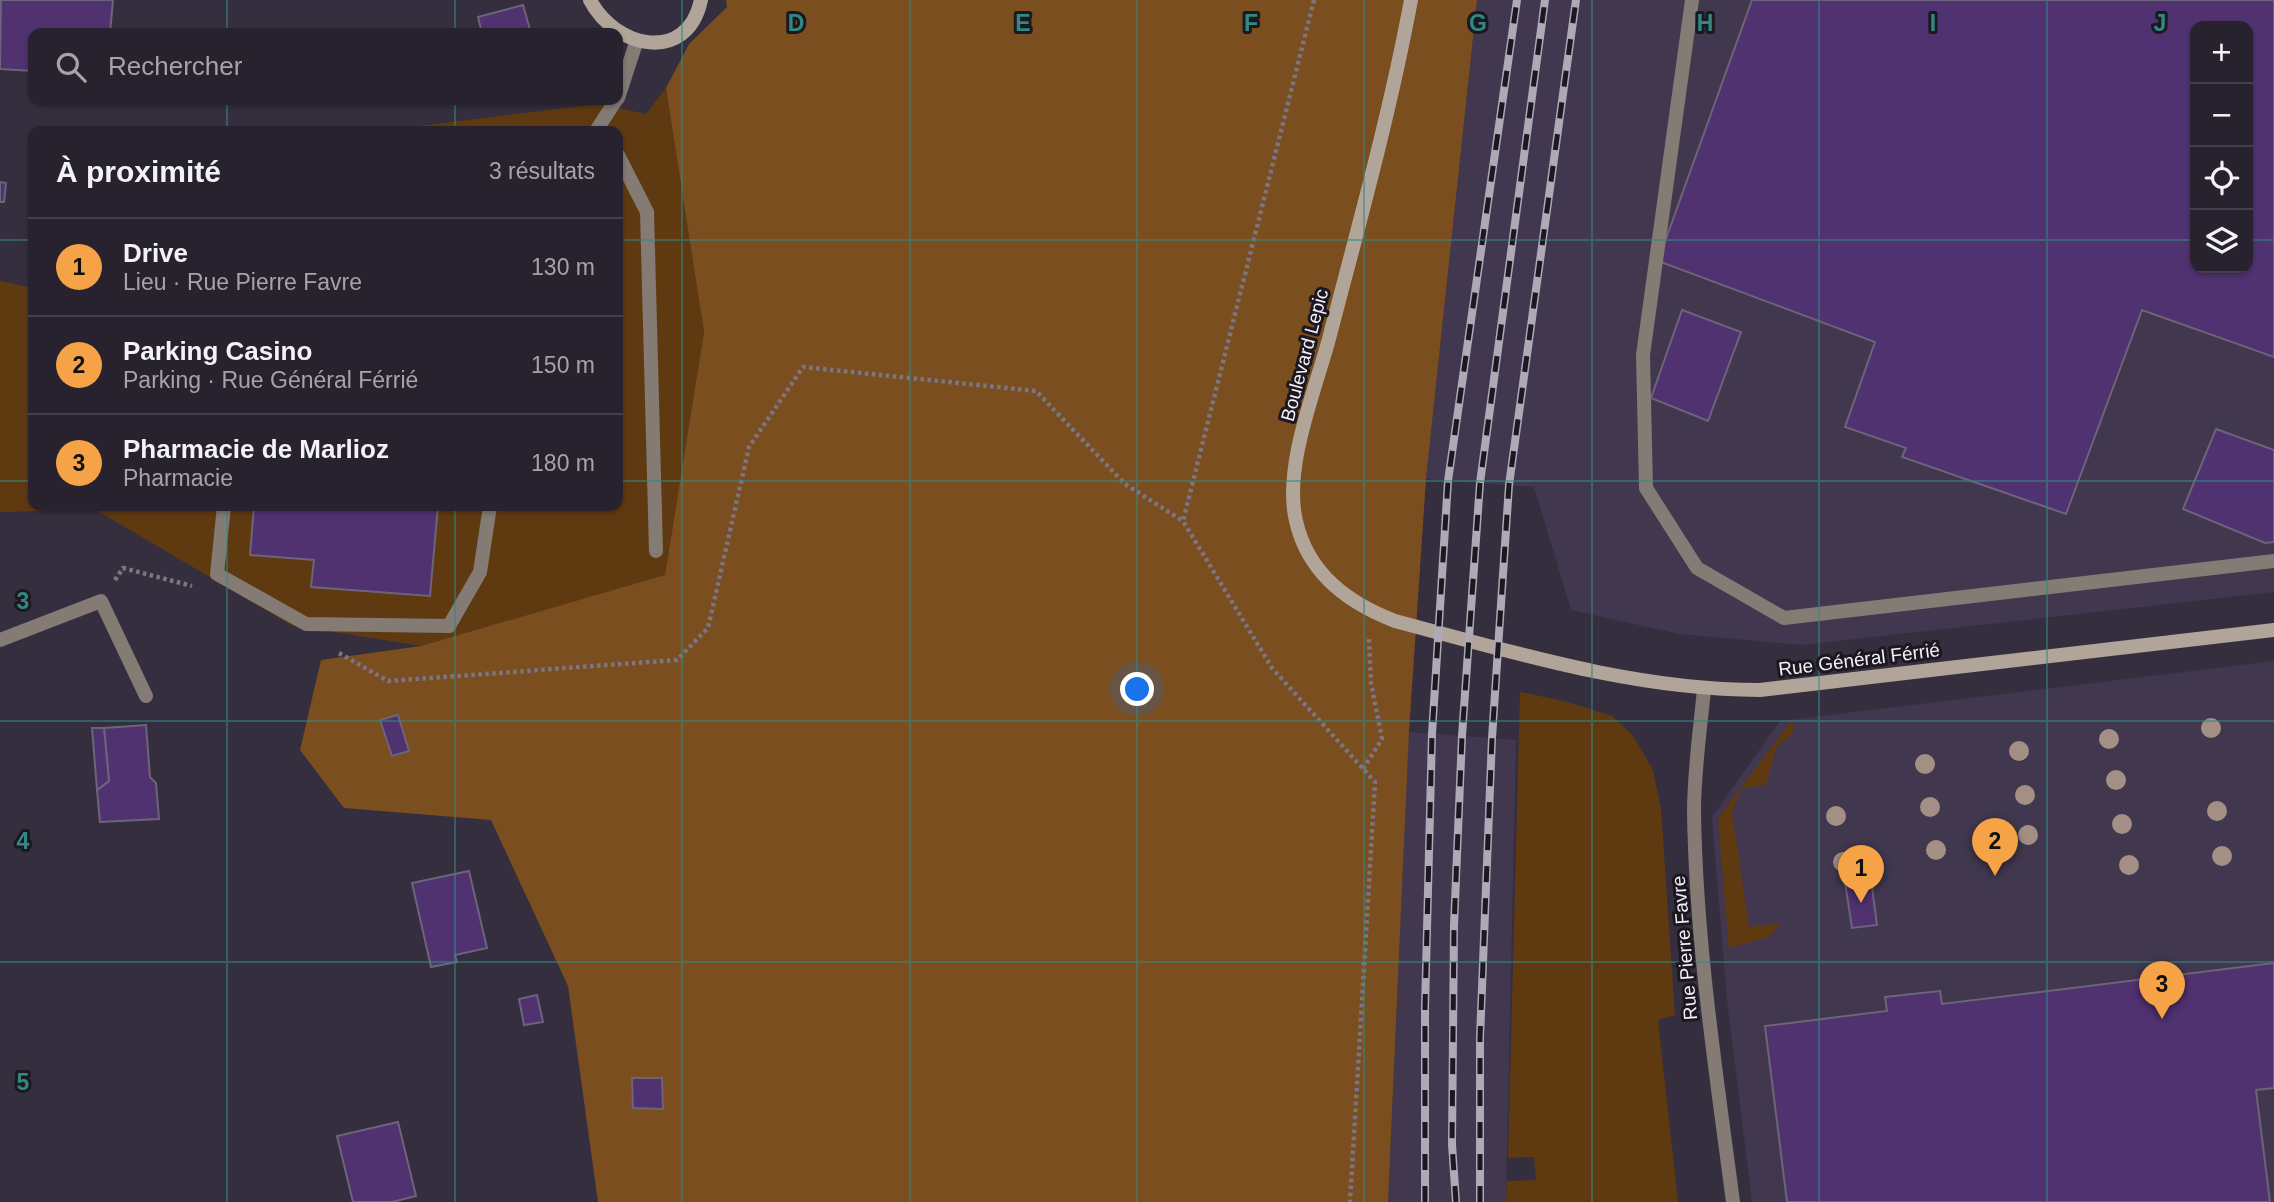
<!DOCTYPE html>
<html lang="fr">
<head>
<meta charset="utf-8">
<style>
  :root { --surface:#28222f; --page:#342f3b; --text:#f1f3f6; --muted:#a5a4aa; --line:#443f4b; --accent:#f6a247 }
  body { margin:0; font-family:Helvetica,sans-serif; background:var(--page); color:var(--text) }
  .controls { position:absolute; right:21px; top:21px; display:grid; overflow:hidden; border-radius:14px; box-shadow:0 2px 5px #0004 }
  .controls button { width:63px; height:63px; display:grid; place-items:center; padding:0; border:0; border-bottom:2px solid var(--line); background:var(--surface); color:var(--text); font:35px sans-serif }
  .you { position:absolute; left:1138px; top:690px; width:24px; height:24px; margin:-18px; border:5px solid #fff; border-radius:50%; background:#1a73e8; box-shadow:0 0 0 10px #1a73e833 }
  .badge { display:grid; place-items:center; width:46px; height:46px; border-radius:50%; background:var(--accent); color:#111; font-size:23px; font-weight:700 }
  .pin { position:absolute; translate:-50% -58px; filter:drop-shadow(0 2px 4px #0008) }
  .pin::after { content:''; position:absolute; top:37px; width:24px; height:21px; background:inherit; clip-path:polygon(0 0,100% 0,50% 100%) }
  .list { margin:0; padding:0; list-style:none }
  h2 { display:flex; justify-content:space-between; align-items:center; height:91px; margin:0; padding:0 28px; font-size:30px }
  h2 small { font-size:23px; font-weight:400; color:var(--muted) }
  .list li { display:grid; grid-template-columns:46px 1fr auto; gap:21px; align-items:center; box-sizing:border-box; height:98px; padding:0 28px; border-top:2px solid var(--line) }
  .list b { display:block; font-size:26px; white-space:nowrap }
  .list p { margin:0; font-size:23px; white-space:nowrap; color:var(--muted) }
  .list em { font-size:23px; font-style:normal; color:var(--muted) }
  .icon { flex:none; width:38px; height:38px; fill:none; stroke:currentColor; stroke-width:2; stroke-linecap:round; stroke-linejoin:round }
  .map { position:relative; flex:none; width:2274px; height:1202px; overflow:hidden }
  .search { position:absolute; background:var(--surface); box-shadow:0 2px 5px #0004; left:28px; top:28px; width:595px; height:77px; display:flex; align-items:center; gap:18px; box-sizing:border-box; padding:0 24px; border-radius:14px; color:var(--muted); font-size:26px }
  .panel { position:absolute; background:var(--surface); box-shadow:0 2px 5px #0004; left:28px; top:126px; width:595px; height:385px; border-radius:14px }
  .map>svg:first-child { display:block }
</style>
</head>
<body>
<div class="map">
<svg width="2274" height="1202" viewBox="0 0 2274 1202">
  <rect width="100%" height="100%" fill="#352e3f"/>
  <g fill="#41384f" fill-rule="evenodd">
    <path d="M1477,0H2274V592L1802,645L1679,634L1571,610L1534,487L1426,479ZM2195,26H2248V268H2195Z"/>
    <path d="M2274,661V1202H1752L1727,1000L1712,817L1780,721Z"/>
    <path d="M1409,732L1516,740L1506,1202H1388Z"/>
  </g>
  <g fill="#5f3a11">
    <path d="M666,88L704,332L665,576L421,646L291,625L96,510L0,512V281L33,288V506H618V131H376L599,104L646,114Z"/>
    <path d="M1520,692L1568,702L1612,716L1632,734L1653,770L1661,809L1675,1015L1658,1020L1678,1202H1506L1507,1181L1536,1180L1534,1157L1508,1158Z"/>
    <path d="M1792,720L1794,732L1776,748L1766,785L1742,788L1732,812L1749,927L1781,923L1769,937L1729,948L1718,818Z"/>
  </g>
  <path fill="#7a4e1f" d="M726,0H1477L1426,479L1409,732L1388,1202H598L568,986L491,820L344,808L300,750L321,660L421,646L665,575L704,332L666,88L689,44L727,7Z"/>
  <g fill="#503271" stroke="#6c6478" stroke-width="2" fill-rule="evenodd">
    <path d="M1,0H113L110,33H33V71L0,69Z"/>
    <path d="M1752,0H2274V357L2142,310L2066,514L1902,457L1906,448L1845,427L1875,342L1658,261ZM2195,26H2248V268H2195Z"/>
    <path d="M523,5L531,33H482L478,17Z"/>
    <path d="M0,182L6,183L4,202H0Z"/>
    <path d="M1682,310L1741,332L1708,421L1651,398Z"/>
    <path d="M2216,429L2274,450V542L2265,543L2183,509Z"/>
    <path d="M254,506H438L430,596L311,587L314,560L250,555Z"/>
    <path d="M398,715L409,751L392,756L380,720Z"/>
    <path d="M146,725L150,777L156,783L159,819L100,822L97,790L109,781L104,728Z"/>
    <path d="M92,728H104L109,781L97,790Z"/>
    <path d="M469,871L487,948L455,955L457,962L431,967L412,883Z"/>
    <path d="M1871,879L1877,925L1852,928L1845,882Z"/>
    <path d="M2274,963V1088L2256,1090L2270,1202H1787L1765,1026L1887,1011L1885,997L1940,991L1942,1004Z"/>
    <path d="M537,995L543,1022L524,1025L519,999Z"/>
    <path d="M632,1078H662L663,1109L633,1108Z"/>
    <path d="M398,1122L416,1196L392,1202H353L337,1136Z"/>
  </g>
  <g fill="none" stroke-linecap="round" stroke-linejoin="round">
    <g stroke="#7b7584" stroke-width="4.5" stroke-dasharray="3.5 3.5" stroke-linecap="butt">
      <path d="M1314,0L1183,521L1272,668L1375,782L1350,1202"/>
      <path d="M115,580L123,568L192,586"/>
      <path d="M339,653L388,681L677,660L708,628L749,447L803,367L1036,391L1125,484L1183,521"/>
      <path d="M1363,769L1382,739L1371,683L1369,639"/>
    </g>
    <g stroke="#837b74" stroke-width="14">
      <path d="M1692,0L1643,355L1646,488L1697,568L1784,618L2274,561"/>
      <path d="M618,98L636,43"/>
      <path d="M596,131L616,100"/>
      <path d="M618,155L647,212L656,551"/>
      <path d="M224,506L217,574L306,624L449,626L480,572L490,506"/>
    </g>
    <g stroke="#837b74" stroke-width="14">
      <path d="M0,640L101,601L146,696"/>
      <path d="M1704,690C1700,730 1694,772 1694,812C1696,943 1716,1072 1733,1202"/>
    </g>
    <g stroke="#b1a59a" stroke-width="14">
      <path d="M590,0C615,48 687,65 701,0"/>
      <path d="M1411,0C1390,113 1359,224 1330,335C1316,389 1283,466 1296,521C1308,574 1348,603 1395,621C1515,653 1636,690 1760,690L2274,630"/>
    </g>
    <g stroke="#afa9b7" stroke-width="8">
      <g id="rail">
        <path d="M1425,1202V1008L1432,734L1448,481L1517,0"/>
        <path d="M1456,1202L1452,1144L1454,926L1462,736L1480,483L1545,0"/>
        <path d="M1480,1202V1038L1492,738L1509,485L1576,0"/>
      </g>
    </g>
    <use href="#rail" stroke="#1b181f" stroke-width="5" stroke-dasharray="16" stroke-linecap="butt"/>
  </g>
  <g fill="#a48f85">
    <circle cx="2211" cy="728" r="10"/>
    <circle cx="2109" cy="739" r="10"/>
    <circle cx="2019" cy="751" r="10"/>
    <circle cx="1925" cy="764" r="10"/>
    <circle cx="2116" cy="780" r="10"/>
    <circle cx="2025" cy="795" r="10"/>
    <circle cx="1930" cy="807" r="10"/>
    <circle cx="2217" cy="811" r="10"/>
    <circle cx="1836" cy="816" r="10"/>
    <circle cx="2122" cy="824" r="10"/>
    <circle cx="2028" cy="835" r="10"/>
    <circle cx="1936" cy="850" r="10"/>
    <circle cx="2222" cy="856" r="10"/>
    <circle cx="1843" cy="862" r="10"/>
    <circle cx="2129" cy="865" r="10"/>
  </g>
  <path fill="none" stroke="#328883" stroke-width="2" stroke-opacity="0.55" d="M227,0V33M455,0V33M682,0V1202M910,0V1202M1137,0V1202M1364,0V1202M1592,0V1202M1819,0V1202M2047,0V1202M227,100V131M455,100V131M0,240H33M618,240H2195M2248,240H2274M0,481H33M618,481H2274M227,506V1202M455,506V1202M0,721H2274M0,962H2274"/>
  <g text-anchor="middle" stroke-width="6" stroke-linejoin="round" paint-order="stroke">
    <g font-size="19" fill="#f5f0fc" stroke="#1b181f">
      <text transform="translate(1304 355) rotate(-75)" y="7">Boulevard Lepic</text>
      <text transform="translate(1859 659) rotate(-7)" y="7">Rue Général Férrié</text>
      <text transform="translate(1684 948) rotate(-95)" y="7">Rue Pierre Favre</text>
    </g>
  </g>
  <g font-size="23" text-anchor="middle" font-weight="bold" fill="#328883" stroke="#1b181f" stroke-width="6" stroke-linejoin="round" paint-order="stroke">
    <text x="796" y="31">D</text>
    <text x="1023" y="31">E</text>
    <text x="1251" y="31">F</text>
    <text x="1478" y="31">G</text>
    <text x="1705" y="31">H</text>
    <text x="1933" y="31">I</text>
    <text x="2160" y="31">J</text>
    <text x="23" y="609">3</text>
    <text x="23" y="849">4</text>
    <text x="23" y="1090">5</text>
  </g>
</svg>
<div class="controls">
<button>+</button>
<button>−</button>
<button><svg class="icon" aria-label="locate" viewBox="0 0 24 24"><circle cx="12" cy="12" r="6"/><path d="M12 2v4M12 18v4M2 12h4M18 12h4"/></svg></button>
<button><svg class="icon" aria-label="layers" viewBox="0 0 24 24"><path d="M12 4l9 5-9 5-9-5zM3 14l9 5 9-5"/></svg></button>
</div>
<div class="you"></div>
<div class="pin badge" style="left:1861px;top:903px">1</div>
<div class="pin badge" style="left:1995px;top:876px">2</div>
<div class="pin badge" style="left:2162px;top:1019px">3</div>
<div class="search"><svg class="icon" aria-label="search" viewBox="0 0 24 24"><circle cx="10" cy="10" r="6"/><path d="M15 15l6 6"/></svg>Rechercher</div>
<section class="panel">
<h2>À proximité<small>3 résultats</small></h2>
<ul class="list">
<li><span class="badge">1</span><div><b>Drive</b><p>Lieu · Rue Pierre Favre</p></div><em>130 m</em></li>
<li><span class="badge">2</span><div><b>Parking Casino</b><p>Parking · Rue Général Férrié</p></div><em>150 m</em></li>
<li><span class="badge">3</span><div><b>Pharmacie de Marlioz</b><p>Pharmacie</p></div><em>180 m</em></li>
</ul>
</section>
</div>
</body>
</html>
